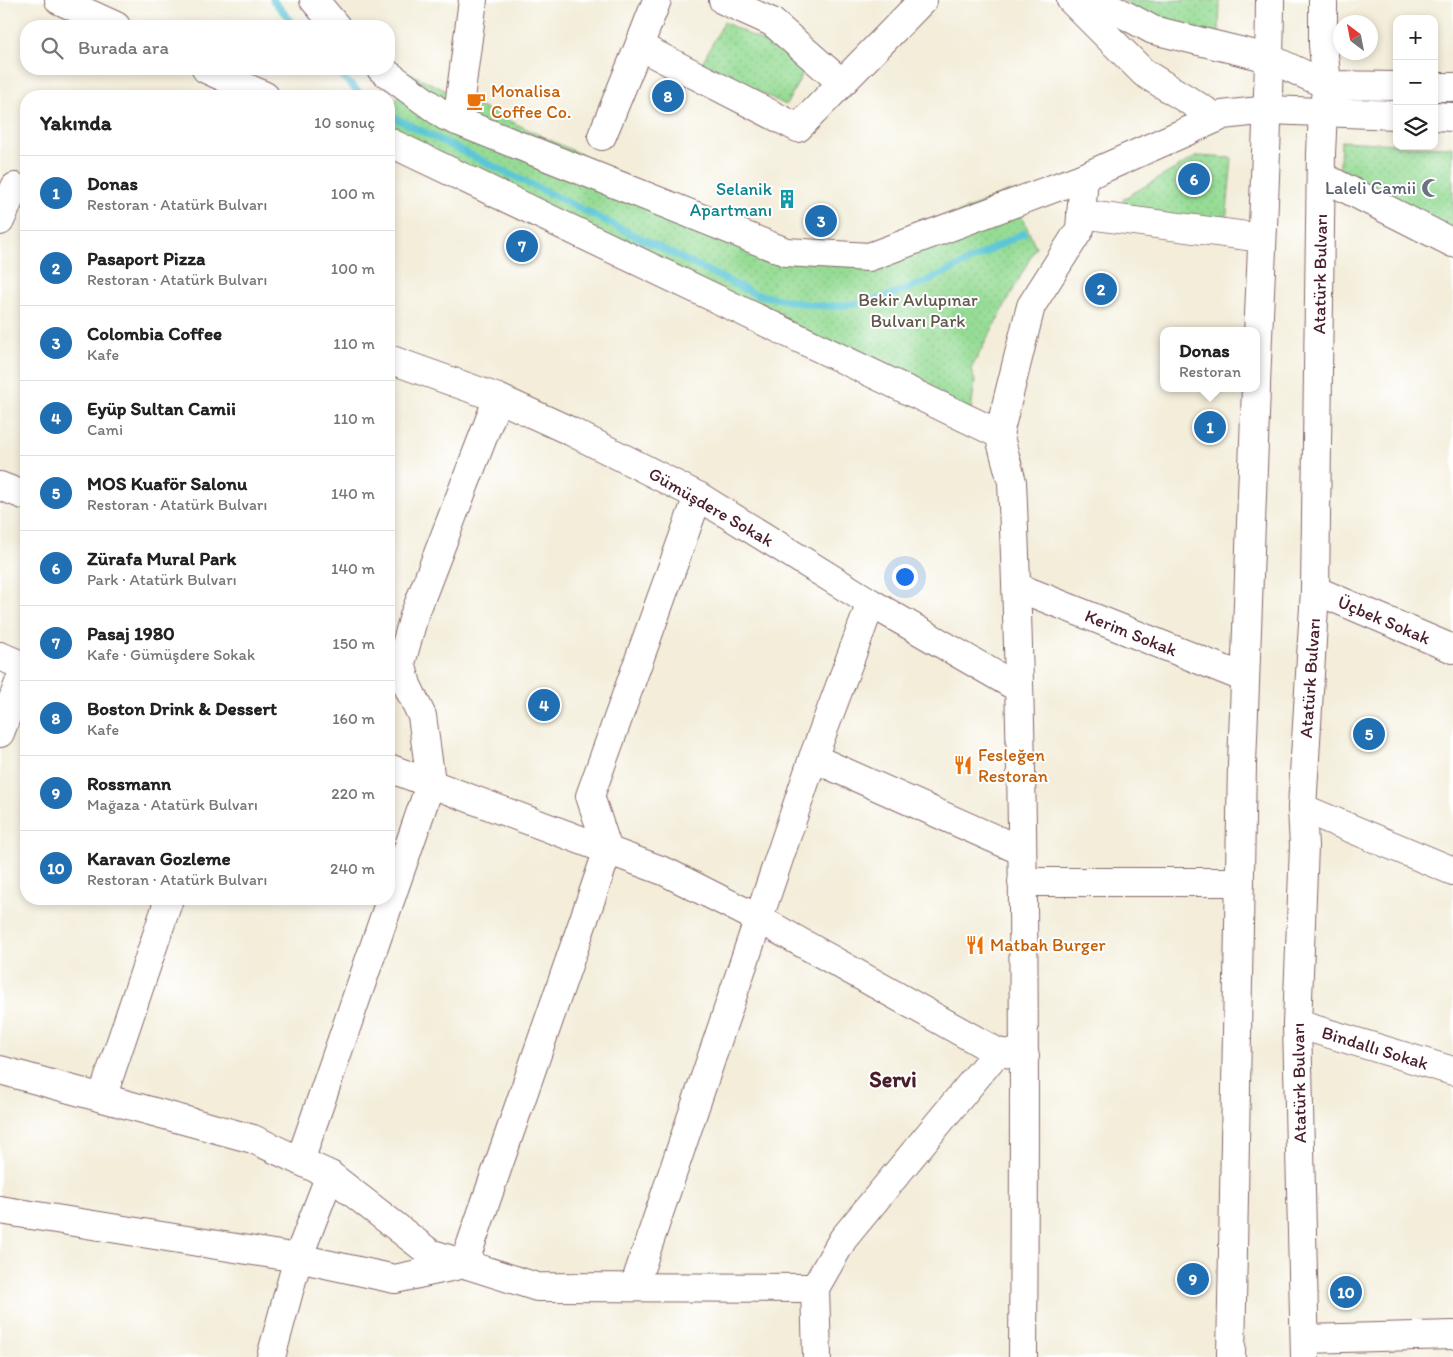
<!DOCTYPE html>
<html lang="tr">
<head>
<meta charset="utf-8">
<style>
  :root { --surface:#fff; --page:#f2f2f2; --text:#222; --muted:#767676; --line:#e0e0e0; --accent:#1f6fb2 }
  body { margin:0; font-family:Itim,sans-serif; background:var(--page); color:var(--text) }
  .controls { position:absolute; right:15px; top:15px; display:grid; overflow:hidden; border-radius:10px; box-shadow:0 2px 8px #0003 }
  .controls button { width:45px; height:45px; display:grid; place-items:center; padding:0; border:0; border-bottom:1px solid var(--line); background:var(--surface); color:var(--text); font:25px sans-serif }
  .compass { position:absolute; left:1333px; top:15px; width:45px; height:45px; border-radius:50%; background:var(--surface); box-shadow:0 2px 8px #0003; rotate:328deg }
  .you { position:absolute; left:904px; top:576px; width:18px; height:18px; margin:-12px; border:4px solid #fff; border-radius:50%; background:#1a73e8; box-shadow:0 0 0 8px #1a73e833 }
  .badge { display:grid; place-items:center; width:32px; height:32px; border-radius:50%; background:var(--accent); color:#fff; font-size:16px; font-weight:700 }
  .pin { position:absolute; translate:-50% -50%; border:2px solid #fff; box-shadow:0 1px 5px #0006 }
  .popup { position:absolute; left:1160px; top:327px; width:100px; height:65px; box-sizing:border-box; display:grid; place-content:center; border-radius:10px; background:var(--surface); filter:drop-shadow(0 1px 4px #0005); font-size:16px; white-space:nowrap; color:var(--muted) }
  .popup b { font-size:19px; color:var(--text) }
  .popup::after { content:''; position:absolute; left:50%; top:100%; margin-left:-10px; border:10px solid transparent; border-top-color:var(--surface) }
  .list { margin:0; padding:0; list-style:none }
  h2 { display:flex; justify-content:space-between; align-items:center; height:65px; margin:0; padding:0 20px; font-size:21px }
  h2 small { font-size:16px; font-weight:400; color:var(--muted) }
  .list li { display:grid; grid-template-columns:32px 1fr auto; gap:15px; align-items:center; box-sizing:border-box; height:75px; padding:0 20px; border-top:1px solid var(--line) }
  .list b { display:block; font-size:19px; white-space:nowrap }
  .list p { margin:0; font-size:16px; white-space:nowrap; color:var(--muted) }
  .list em { font-size:16px; font-style:normal; color:var(--muted) }
  .icon { flex:none; width:28px; height:28px; fill:none; stroke:currentColor; stroke-width:2; stroke-linecap:round; stroke-linejoin:round }
  .map { position:relative; flex:none; width:1453px; height:1357px; overflow:hidden }
  .search { position:absolute; background:var(--surface); box-shadow:0 2px 8px #0003; left:20px; top:20px; width:375px; height:55px; display:flex; align-items:center; gap:12px; box-sizing:border-box; padding:0 18px; border-radius:20px; color:var(--muted); font-size:19px }
  .panel { position:absolute; background:var(--surface); box-shadow:0 2px 8px #0003; left:20px; top:90px; width:375px; height:815px; border-radius:20px }
  .map>svg:first-child { display:block }
</style>
</head>
<body>
<div class="map">
<svg width="1453" height="1357" viewBox="0 0 1453 1357">
  <defs>
    <pattern id="park-dots" width="8" height="8" patternUnits="userSpaceOnUse" patternTransform="scale(1.25)"><rect width="8" height="8" fill="#96dc95"/><path d="M2 2h.1M6 6h.1" fill="none" stroke="#83bc81" stroke-width="1.8" stroke-linecap="round"/></pattern>
  </defs>
  <rect width="100%" height="100%" fill="#fff"/>
  <filter id="ink" filterUnits="userSpaceOnUse"><feTurbulence type="fractalNoise" baseFrequency=".02" numOctaves="2"/><feDisplacementMap in="SourceGraphic" scale="10" xChannelSelector="R" yChannelSelector="G"/><feConvolveMatrix kernelMatrix="1 2 1 2 8 2 1 2 1" color-interpolation-filters="sRGB"/></filter>
  <filter id="wash" filterUnits="userSpaceOnUse"><feTurbulence type="fractalNoise" baseFrequency=".0096" numOctaves="4" result="noise"/><feDisplacementMap in="SourceGraphic" scale="20" xChannelSelector="R" yChannelSelector="G"/><feGaussianBlur stdDeviation="1.12" result="paint"/><feColorMatrix in="noise" values="0 0 0 0 0 0 0 0 0 0 0 0 0 0 0 0 0 1.4 0 .05"/><feComposite in="paint" operator="in"/></filter>
  <g filter="url(#wash)">
    <rect width="100%" height="100%" fill="#f3edd9"/>
    <g fill="url(#park-dots)" stroke="#707e60">
      <path d="M1122,0H1220L1219,38L1143,15Z"/>
      <path d="M724,22L808,64L786,105L702,63Z"/>
      <path d="M409,73L786,252L891,241L1010,191L1036,247L971,369L975,381L970,417L389,142V117Z"/>
      <path d="M1341,141L1397,144V146L1453,147V234L1339,180Z"/>
      <path d="M1197,156L1232,158L1226,222L1128,213L1123,199Z"/>
    </g>
    <g fill="none" stroke-linecap="round" stroke-linejoin="round">
      <g stroke="#5cc6d7" stroke-width="7">
        <path d="M273,0L295,26"/>
        <path d="M334,69L363,96"/>
        <path d="M389,115L755,294C781,299 811,307 837,306C900,302 968,260 1024,233"/>
      </g>
    </g>
  </g>
  <g filter="url(#ink)">
    <g fill="none" stroke-linecap="round" stroke-linejoin="round">
      <g stroke="#856768" stroke-width="30">
        <g id="street">
          <path d="M59,0L116,26"/>
          <path d="M657,0L639,46L798,128L923,0"/>
          <path d="M723,0L772,22L842,83"/>
          <path d="M1071,0L1144,73L1217,118L1222,115L1269,110L1397,115"/>
          <path d="M1097,0L1153,30L1269,58L1327,85L1397,86"/>
          <path d="M206,69L265,96"/>
          <path d="M1434,87H1453"/>
          <path d="M1434,116L1453,117"/>
          <path d="M457,121L473,0"/>
          <path d="M602,136L639,46"/>
          <path d="M389,142L999,434L1012,482C1025,773 1025,1065 1023,1357"/>
          <path d="M1321,176L1453,243"/>
          <path d="M1081,214L1262,238"/>
          <path d="M0,221L15,187"/>
          <path d="M389,359L498,398L570,431L698,496L871,603L1018,688"/>
          <path d="M999,434L1031,306L1080,229L1084,177"/>
          <path d="M0,486L26,496"/>
          <path d="M1017,587L1245,678"/>
          <path d="M1315,590L1453,649"/>
          <path d="M0,656L26,667"/>
          <path d="M0,733L25,667"/>
          <path d="M813,758L1022,851"/>
          <path d="M389,768L666,872L759,919L997,1052L1025,1056"/>
          <path d="M1302,808L1453,871"/>
          <path d="M1022,882H1240"/>
          <path d="M1297,1024L1453,1071"/>
          <path d="M0,1070L253,1139L330,1175L430,1253L537,1287L815,1288"/>
          <path d="M102,1098L169,899"/>
          <path d="M300,1161L431,782L422,716L407,685L401,663L414,616L498,398"/>
          <path d="M0,1210L298,1258L395,1279L464,1264L608,850L590,796L698,496"/>
          <path d="M634,1287L813,758L871,603"/>
          <path d="M1305,1339L1453,1335"/>
          <path d="M271,1357L298,1258L330,1175"/>
          <path d="M817,1357L815,1288L843,1239L997,1052"/>
        </g>
      </g>
      <g stroke="#856768" stroke-width="30">
        <g id="secondary">
          <path d="M314,0L336,26"/>
          <path d="M381,69L445,116L786,252L869,257L1084,177L1217,118"/>
          <path d="M1256,385C1261,257 1269,128 1270,0"/>
          <path d="M1231,1357L1242,764L1256,388"/>
          <path d="M1305,1357L1297,1024L1304,846L1302,808L1315,590L1321,153L1323,112L1327,85L1323,45V0"/>
        </g>
      </g>
      <use href="#street" stroke="#fff" stroke-width="28"/>
      <use href="#secondary" stroke="#fff" stroke-width="28"/>
    </g>
  </g>
  <defs>
    <g id="cafe-bare" transform="scale(1.5)"><path d="M-5.5-4.5H6V0H3Q3 3.5 0 3.5H-2.5Q-5.5 3.5-5.5 0ZM3-3.2v2h1.7v-2ZM-6 4.5H4V6H-6Z" fill="#e8710a" stroke="#fff" stroke-width="2.5" paint-order="stroke"/></g>
    <g id="mosque-bare" transform="scale(1.5)"><path d="M3.5-4.9A6 6 0 1 0 3.5 4.9A5 5 0 1 1 3.5-4.9Z" fill="#6b7280" stroke="#fff" stroke-width="2.5" paint-order="stroke"/></g>
    <g id="building-bare" transform="scale(1.5)"><path d="M-4-6H4V6H1V3H-1V6H-4ZM-2.5-4.3h1.7v1.8h-1.7ZM.8-4.3h1.7v1.8H.8ZM-2.5-1h1.7V.8h-1.7ZM.8-1h1.7V.8H.8Z" fill="#0f9aa8" stroke="#fff" stroke-width="2.5" paint-order="stroke"/></g>
    <g id="restaurant-bare" transform="scale(1.5)"><path d="M-5-6h1v4h1v-4h1v4h1v-4h1v5L-1.5 .5V6h-2V.5L-5-1ZM5-6V6H3V1.5H1.5Q1.5-4 5-6Z" fill="#e8710a" stroke="#fff" stroke-width="2.5" paint-order="stroke"/></g>
  </defs>
  <g fill-rule="evenodd">
    <use href="#cafe-bare" x="476" y="101"/>
    <use href="#mosque-bare" x="1431" y="188"/>
    <use href="#building-bare" x="787" y="199"/>
    <use href="#restaurant-bare" x="963" y="765"/>
    <use href="#restaurant-bare" x="975" y="945"/>
  </g>
  <g text-anchor="middle" stroke-width="4" stroke-linejoin="round" paint-order="stroke">
    <g font-size="18" fill="#c56008" stroke="#fff" text-anchor="start">
      <text x="491" y="97">Monalisa<tspan x="491" dy="21">Coffee Co.</tspan></text>
      <text x="978" y="761">Fesleğen<tspan x="978" dy="21">Restoran</tspan></text>
      <text x="990" y="951">Matbah Burger</text>
    </g>
    <g font-size="18" fill="#5b616d" stroke="#fff" text-anchor="end">
      <text x="1416" y="194">Laleli Camii</text>
    </g>
    <g font-size="18" fill="#0d838f" stroke="#fff" text-anchor="end">
      <text x="772" y="195">Selanik<tspan x="772" dy="21">Apartmanı</tspan></text>
    </g>
    <g font-size="18" fill="#4a1f2b" stroke="#fff">
      <text transform="translate(1320 274) rotate(-89)" y="6">Atatürk Bulvarı</text>
      <text transform="translate(711 507) rotate(30)" y="6">Gümüşdere Sokak</text>
      <text transform="translate(1384 620) rotate(23)" y="6">Üçbek Sokak</text>
      <text transform="translate(1131 633) rotate(22)" y="6">Kerim Sokak</text>
      <text transform="translate(1310 678) rotate(-86)" y="6">Atatürk Bulvarı</text>
      <text transform="translate(1375 1048) rotate(17)" y="6">Bindallı Sokak</text>
      <text transform="translate(1299 1083) rotate(-91)" y="6">Atatürk Bulvarı</text>
    </g>
    <g font-size="18" fill="#61584b" stroke="#fff">
      <text x="918" y="306">Bekir Avlupınar<tspan x="918" dy="21">Bulvarı Park</tspan></text>
    </g>
    <g font-size="22" font-weight="bold" fill="#4a1f2b" stroke="#fff">
      <text x="893" y="1087">Servi</text>
    </g>
  </g>
</svg>
<div class="controls">
<button>+</button>
<button>−</button>
<button><svg class="icon" aria-label="layers" viewBox="0 0 24 24"><path d="M12 4l9 5-9 5-9-5zM3 14l9 5 9-5"/></svg></button>
</div>
<svg class="compass" viewBox="-18 -18 36 36"><path d="M0-13l5 13h-10z" fill="#e53935"/><path d="M0 13l5-13h-10z" fill="#767676"/></svg>
<div class="you"></div>
<div class="pin badge" style="left:1210px;top:427px">1</div>
<div class="popup"><b>Donas</b>Restoran</div>
<div class="pin badge" style="left:1101px;top:289px">2</div>
<div class="pin badge" style="left:821px;top:221px">3</div>
<div class="pin badge" style="left:544px;top:705px">4</div>
<div class="pin badge" style="left:1369px;top:734px">5</div>
<div class="pin badge" style="left:1194px;top:179px">6</div>
<div class="pin badge" style="left:522px;top:246px">7</div>
<div class="pin badge" style="left:668px;top:96px">8</div>
<div class="pin badge" style="left:1193px;top:1279px">9</div>
<div class="pin badge" style="left:1346px;top:1292px">10</div>
<div class="search"><svg class="icon" aria-label="search" viewBox="0 0 24 24"><circle cx="10" cy="10" r="6"/><path d="M15 15l6 6"/></svg>Burada ara</div>
<section class="panel">
<h2>Yakında<small>10 sonuç</small></h2>
<ul class="list">
<li><span class="badge">1</span><div><b>Donas</b><p>Restoran · Atatürk Bulvarı</p></div><em>100 m</em></li>
<li><span class="badge">2</span><div><b>Pasaport Pizza</b><p>Restoran · Atatürk Bulvarı</p></div><em>100 m</em></li>
<li><span class="badge">3</span><div><b>Colombia Coffee</b><p>Kafe</p></div><em>110 m</em></li>
<li><span class="badge">4</span><div><b>Eyüp Sultan Camii</b><p>Cami</p></div><em>110 m</em></li>
<li><span class="badge">5</span><div><b>MOS Kuaför Salonu</b><p>Restoran · Atatürk Bulvarı</p></div><em>140 m</em></li>
<li><span class="badge">6</span><div><b>Zürafa Mural Park</b><p>Park · Atatürk Bulvarı</p></div><em>140 m</em></li>
<li><span class="badge">7</span><div><b>Pasaj 1980</b><p>Kafe · Gümüşdere Sokak</p></div><em>150 m</em></li>
<li><span class="badge">8</span><div><b>Boston Drink &amp; Dessert</b><p>Kafe</p></div><em>160 m</em></li>
<li><span class="badge">9</span><div><b>Rossmann</b><p>Mağaza · Atatürk Bulvarı</p></div><em>220 m</em></li>
<li><span class="badge">10</span><div><b>Karavan Gozleme</b><p>Restoran · Atatürk Bulvarı</p></div><em>240 m</em></li>
</ul>
</section>
</div>
</body>
</html>
